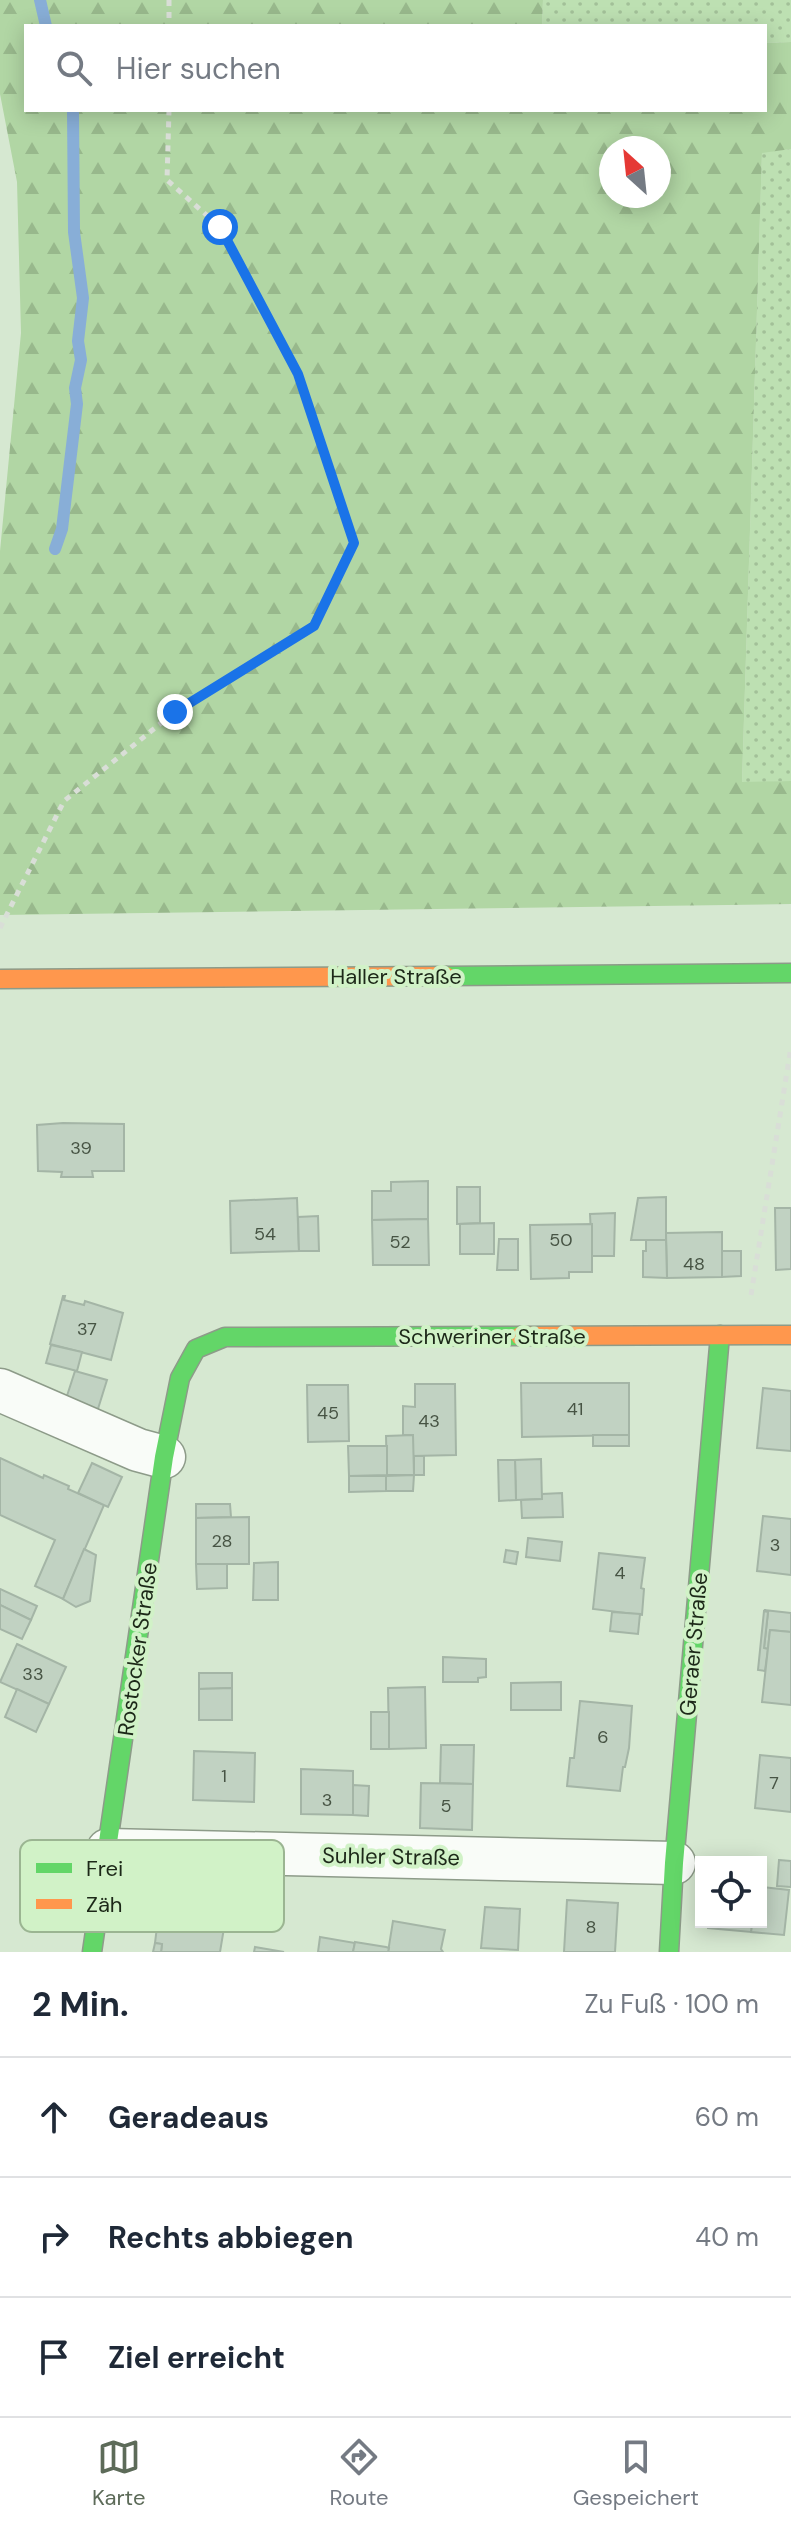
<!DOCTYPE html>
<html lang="de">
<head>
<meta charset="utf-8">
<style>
  :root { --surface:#fff; --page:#f2f2f3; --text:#1f2937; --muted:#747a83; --line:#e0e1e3; --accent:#5d6b59 }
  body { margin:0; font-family:"DM Sans",sans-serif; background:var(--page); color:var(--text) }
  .controls { position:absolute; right:24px; bottom:24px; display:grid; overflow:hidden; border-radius:0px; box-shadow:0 4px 20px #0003 }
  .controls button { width:72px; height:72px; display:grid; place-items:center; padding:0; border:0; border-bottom:2px solid var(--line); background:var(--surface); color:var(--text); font:40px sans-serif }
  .compass { position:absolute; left:599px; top:136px; width:72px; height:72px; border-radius:50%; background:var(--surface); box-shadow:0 4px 20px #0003; rotate:333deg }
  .stop { position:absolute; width:24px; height:24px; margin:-18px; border:6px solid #1a73e8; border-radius:50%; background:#fff }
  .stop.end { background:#1a73e8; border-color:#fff; box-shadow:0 2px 8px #0008 }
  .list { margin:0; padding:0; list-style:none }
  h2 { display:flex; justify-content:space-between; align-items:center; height:104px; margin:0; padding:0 32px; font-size:34px }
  h2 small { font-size:26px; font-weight:400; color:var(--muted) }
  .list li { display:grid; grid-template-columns:52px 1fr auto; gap:24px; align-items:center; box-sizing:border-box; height:120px; padding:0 32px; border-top:2px solid var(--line) }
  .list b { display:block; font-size:30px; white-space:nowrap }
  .list em { font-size:26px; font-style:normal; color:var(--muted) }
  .icon { flex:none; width:44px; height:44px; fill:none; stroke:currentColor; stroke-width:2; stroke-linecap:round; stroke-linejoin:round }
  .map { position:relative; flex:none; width:791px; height:1952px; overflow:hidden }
  .search { position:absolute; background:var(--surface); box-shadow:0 4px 20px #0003; left:24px; right:24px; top:24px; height:88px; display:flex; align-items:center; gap:20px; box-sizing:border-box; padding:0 28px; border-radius:0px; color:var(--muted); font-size:30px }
  .sheet { height:464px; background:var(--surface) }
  nav { display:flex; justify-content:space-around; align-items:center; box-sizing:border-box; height:112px; border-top:2px solid var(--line); background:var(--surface); font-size:22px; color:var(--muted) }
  nav a { display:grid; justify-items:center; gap:4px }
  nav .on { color:var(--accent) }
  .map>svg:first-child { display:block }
</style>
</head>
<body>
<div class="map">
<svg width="791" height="1952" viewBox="0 0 791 1952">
  <defs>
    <pattern id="grass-dots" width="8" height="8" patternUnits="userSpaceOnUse" patternTransform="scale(2)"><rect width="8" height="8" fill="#bde0b2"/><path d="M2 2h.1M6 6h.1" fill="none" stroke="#a2c098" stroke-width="1.8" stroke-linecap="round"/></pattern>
    <pattern id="forest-firs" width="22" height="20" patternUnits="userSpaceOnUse" patternTransform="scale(2)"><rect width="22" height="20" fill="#b1d6a4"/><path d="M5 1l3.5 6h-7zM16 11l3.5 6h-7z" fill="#98b88c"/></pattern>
  </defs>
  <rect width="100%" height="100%" fill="#d6e8d1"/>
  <g fill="url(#grass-dots)">
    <path d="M543,0H791V42L765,43V26H542Z"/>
    <path d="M791,149V781L742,783L762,152Z"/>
  </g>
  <path fill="url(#forest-firs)" fill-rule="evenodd" d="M0,0H543L542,26H26V110H765V43L791,42V149L762,153L742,782L791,781V904L0,915V551L21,333L17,182L0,94ZM611,148H659V196H611Z"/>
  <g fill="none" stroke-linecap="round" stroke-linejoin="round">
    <g stroke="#88aed7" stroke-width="12">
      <path d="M40,0L46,26"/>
      <path d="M55,549L62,529L77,404L75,388L81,360L78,341L83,298L74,232L73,110"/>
    </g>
  </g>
  <g fill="#c1d2c2" stroke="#a4b5a6" stroke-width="2">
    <path d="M63,1123L124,1124V1171H92L93,1177H61L62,1172L38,1171L37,1125Z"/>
    <path d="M428,1181V1219L372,1220V1191H391V1182Z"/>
    <path d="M457,1187H480V1223L457,1224Z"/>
    <path d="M666,1197V1240H631L638,1198Z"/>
    <path d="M297,1198L299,1251L231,1253L230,1201Z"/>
    <path d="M775,1208H791V1269L776,1270Z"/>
    <path d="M615,1213L614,1256H592L590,1214Z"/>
    <path d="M318,1216L319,1251H299L298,1217Z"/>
    <path d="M428,1219L429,1265H373L372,1220Z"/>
    <path d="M494,1223V1254H460V1224Z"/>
    <path d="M592,1224V1272H569V1278L531,1279L530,1225Z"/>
    <path d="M722,1232V1277L667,1278L666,1233Z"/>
    <path d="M499,1239H518V1270H497Z"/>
    <path d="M646,1240H666L667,1278L643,1277V1251H646Z"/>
    <path d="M722,1251H741V1276L722,1277Z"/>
    <path d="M63,1296H65L64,1300L84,1305L85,1301L123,1313L111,1360L50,1344Z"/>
    <path d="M51,1345L82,1352L77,1371L46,1363Z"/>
    <path d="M75,1371L107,1380L97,1412L65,1402Z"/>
    <path d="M521,1383H629V1435L522,1437Z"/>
    <path d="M415,1384H455L456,1455L413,1456V1435H403V1406L415,1407Z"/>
    <path d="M307,1385H348L349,1441L308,1442Z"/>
    <path d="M763,1388L791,1391V1451L757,1448Z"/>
    <path d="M413,1435L414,1475H387L386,1436Z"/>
    <rect x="593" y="1435" width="36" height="11"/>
    <path d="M348,1446H387V1475L349,1476Z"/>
    <rect x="414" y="1456" width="10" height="19"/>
    <path d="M0,1458L43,1478L44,1475L69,1486L68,1489L104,1505L63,1599L35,1586L55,1540L0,1515Z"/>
    <path d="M541,1459L542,1499L516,1500L515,1460Z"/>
    <path d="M498,1460H515L516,1500L499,1501Z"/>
    <path d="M92,1463L122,1477L108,1507L78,1493Z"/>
    <path d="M414,1475L413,1491H386V1476Z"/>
    <path d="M349,1476H386V1491L349,1492Z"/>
    <path d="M562,1493L563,1517L522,1518L521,1500L542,1499V1494Z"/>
    <path d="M196,1504H230L231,1517L196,1518Z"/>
    <path d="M763,1516L791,1519V1575L757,1571Z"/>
    <path d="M249,1517V1564H196V1518Z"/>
    <path d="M528,1538L562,1542L560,1561L526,1557Z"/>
    <path d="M84,1549L96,1555L90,1601L76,1607L63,1599Z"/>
    <path d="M506,1550L518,1552L516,1564L504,1562Z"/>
    <path d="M599,1553L645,1558L641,1588L644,1589L642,1615L593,1609Z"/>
    <path d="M278,1562V1600H253L254,1563Z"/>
    <path d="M196,1564H227V1588L197,1589Z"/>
    <path d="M0,1589L37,1606L31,1620L0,1605Z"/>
    <path d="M0,1605L31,1620L22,1639L0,1629Z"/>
    <path d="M764,1610L791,1613V1632L770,1630L768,1649L764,1648L768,1612Z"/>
    <path d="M764,1611L768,1612L764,1648L768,1649L765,1671L758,1670Z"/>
    <path d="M612,1612L640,1614L638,1634L610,1631Z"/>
    <path d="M770,1630L791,1632V1705L762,1702Z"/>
    <path d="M17,1644L66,1667L49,1704L0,1682Z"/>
    <path d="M443,1657L486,1659V1677L478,1678V1682H443Z"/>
    <path d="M199,1673H232V1688L199,1689Z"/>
    <path d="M561,1682V1710H511V1683Z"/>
    <path d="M425,1687L426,1748L389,1749L388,1688Z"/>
    <path d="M232,1688V1720H199V1689Z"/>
    <path d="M17,1689L49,1704L36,1732L5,1717Z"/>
    <path d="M580,1701L632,1706L629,1748L625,1767H623L620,1791L567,1786L570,1758H574Z"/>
    <rect x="371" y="1712" width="18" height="37"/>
    <path d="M441,1745H474L473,1784L440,1783Z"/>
    <path d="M194,1751L255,1753L254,1802L193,1800Z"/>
    <path d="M760,1755L791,1758V1812L755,1808Z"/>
    <path d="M301,1769L353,1771V1815L301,1814Z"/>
    <path d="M421,1783L473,1784L472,1830L420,1828Z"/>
    <path d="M353,1785L369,1786L368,1816L353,1815Z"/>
    <path d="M779,1860L791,1861V1887L777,1886Z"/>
    <path d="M761,1887L789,1890L784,1935L751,1932L752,1922H761Z"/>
    <path d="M172,1896L228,1904L220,1952H161L162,1944L155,1943L158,1919L169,1921Z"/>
    <path d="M567,1900L618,1903L615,1952H564Z"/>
    <path d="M485,1907L520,1909L518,1950L481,1948Z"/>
    <path d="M393,1921L445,1930L441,1949L443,1952H388Z"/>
    <path d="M708,1922H752L751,1932L708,1928Z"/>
    <path d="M320,1937L355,1943L353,1952H318Z"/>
    <path d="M355,1942L386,1947L389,1948L388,1952H353Z"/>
    <path d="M155,1943L162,1944L161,1952H153Z"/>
    <path d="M255,1947L284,1952H254Z"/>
  </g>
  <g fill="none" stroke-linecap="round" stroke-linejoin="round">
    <g stroke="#8d9b89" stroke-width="45">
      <g id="street">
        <path d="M0,1390L138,1450L164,1457"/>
        <path d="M108,1850L674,1863"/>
      </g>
    </g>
    <g stroke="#8d9b89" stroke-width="21">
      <g id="fast">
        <path d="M446,976L791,973"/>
        <path d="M92,1952L164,1457L180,1378L196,1349L225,1337L520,1336"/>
        <path d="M669,1952L674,1863L720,1335"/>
      </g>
    </g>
    <g stroke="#8d9b89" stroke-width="21">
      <g id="slow">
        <path d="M0,979L446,976"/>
        <path d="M520,1336L791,1335"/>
      </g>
    </g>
    <g stroke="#d9ded7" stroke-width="5" stroke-dasharray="6 6" stroke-linecap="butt">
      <path d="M169,0V26"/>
      <path d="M0,928L64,801L175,712L314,626L354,543L298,374L220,227L167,180L169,110"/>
      <path d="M751,1295L791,1047"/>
    </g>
    <use href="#street" stroke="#f9fcf8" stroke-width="42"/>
    <use href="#fast" stroke="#63d668" stroke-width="18"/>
    <use href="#slow" stroke="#ff974d" stroke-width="18"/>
  </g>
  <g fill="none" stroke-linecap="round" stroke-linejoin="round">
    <path stroke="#1a73e8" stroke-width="10" d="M175,712L314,626L354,543L298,374L220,227"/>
  </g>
  <g text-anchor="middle" stroke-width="8" stroke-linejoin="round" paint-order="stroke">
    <g font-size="18" fill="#475444">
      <text x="81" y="1154">39</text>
      <text x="265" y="1240">54</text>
      <text x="561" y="1246">50</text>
      <text x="400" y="1248">52</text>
      <text x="694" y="1270">48</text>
      <text x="87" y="1335">37</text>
      <text x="575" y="1415">41</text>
      <text x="328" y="1419">45</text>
      <text x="429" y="1427">43</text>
      <text x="222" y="1547">28</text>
      <text x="775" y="1551">3</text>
      <text x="620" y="1579">4</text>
      <text x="33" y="1680">33</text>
      <text x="603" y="1743">6</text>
      <text x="224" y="1782">1</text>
      <text x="774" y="1789">7</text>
      <text x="327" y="1806">3</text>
      <text x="446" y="1812">5</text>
      <text x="591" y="1933">8</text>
    </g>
    <g font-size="22" fill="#1c2818" stroke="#d1f2c7">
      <text x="396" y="984">Haller Straße</text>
      <text x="492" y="1344">Schweriner Straße</text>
      <text transform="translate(693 1644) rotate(-85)" y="8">Geraer Straße</text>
      <text transform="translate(137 1649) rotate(-82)" y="8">Rostocker Straße</text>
      <text transform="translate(391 1856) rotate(1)" y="8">Suhler Straße</text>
    </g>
  </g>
  <rect x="20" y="1840" width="264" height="92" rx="12" fill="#d1f2c7" stroke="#9bb592" stroke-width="2"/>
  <rect x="36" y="1863" width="36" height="10" fill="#63d668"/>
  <rect x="36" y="1899" width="36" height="10" fill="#ff974d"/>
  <g font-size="22" fill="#1c2818">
    <text x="86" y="1876">Frei</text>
    <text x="86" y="1912">Zäh</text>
  </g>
</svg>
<div class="controls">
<button><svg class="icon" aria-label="locate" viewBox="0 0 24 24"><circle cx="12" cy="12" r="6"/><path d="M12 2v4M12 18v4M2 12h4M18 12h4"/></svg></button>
</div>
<svg class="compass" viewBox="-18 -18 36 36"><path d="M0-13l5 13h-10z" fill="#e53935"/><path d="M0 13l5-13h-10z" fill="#747a83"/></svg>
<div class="stop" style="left:220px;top:227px"></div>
<div class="stop end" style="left:175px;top:712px"></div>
<div class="search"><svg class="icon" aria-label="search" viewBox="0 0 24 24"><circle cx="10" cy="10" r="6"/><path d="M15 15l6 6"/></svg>Hier suchen</div>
</div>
<section class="sheet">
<h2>2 Min.<small>Zu Fuß · 100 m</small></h2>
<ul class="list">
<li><svg class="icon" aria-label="ahead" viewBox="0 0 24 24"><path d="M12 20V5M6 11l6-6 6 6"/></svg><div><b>Geradeaus</b></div><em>60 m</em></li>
<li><svg class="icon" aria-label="right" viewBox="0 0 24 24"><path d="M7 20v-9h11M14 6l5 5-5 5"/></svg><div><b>Rechts abbiegen</b></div><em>40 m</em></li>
<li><svg class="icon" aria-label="arrive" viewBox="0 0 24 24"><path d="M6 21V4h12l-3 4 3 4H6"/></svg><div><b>Ziel erreicht</b></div></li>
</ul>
</section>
<nav>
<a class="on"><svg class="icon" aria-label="map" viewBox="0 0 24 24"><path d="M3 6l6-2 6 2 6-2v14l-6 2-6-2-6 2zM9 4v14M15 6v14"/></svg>Karte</a>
<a><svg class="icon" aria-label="directions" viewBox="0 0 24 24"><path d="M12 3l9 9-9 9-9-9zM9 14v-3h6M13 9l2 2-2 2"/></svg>Route</a>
<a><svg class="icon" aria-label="saved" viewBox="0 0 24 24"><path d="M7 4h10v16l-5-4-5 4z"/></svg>Gespeichert</a>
</nav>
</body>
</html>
